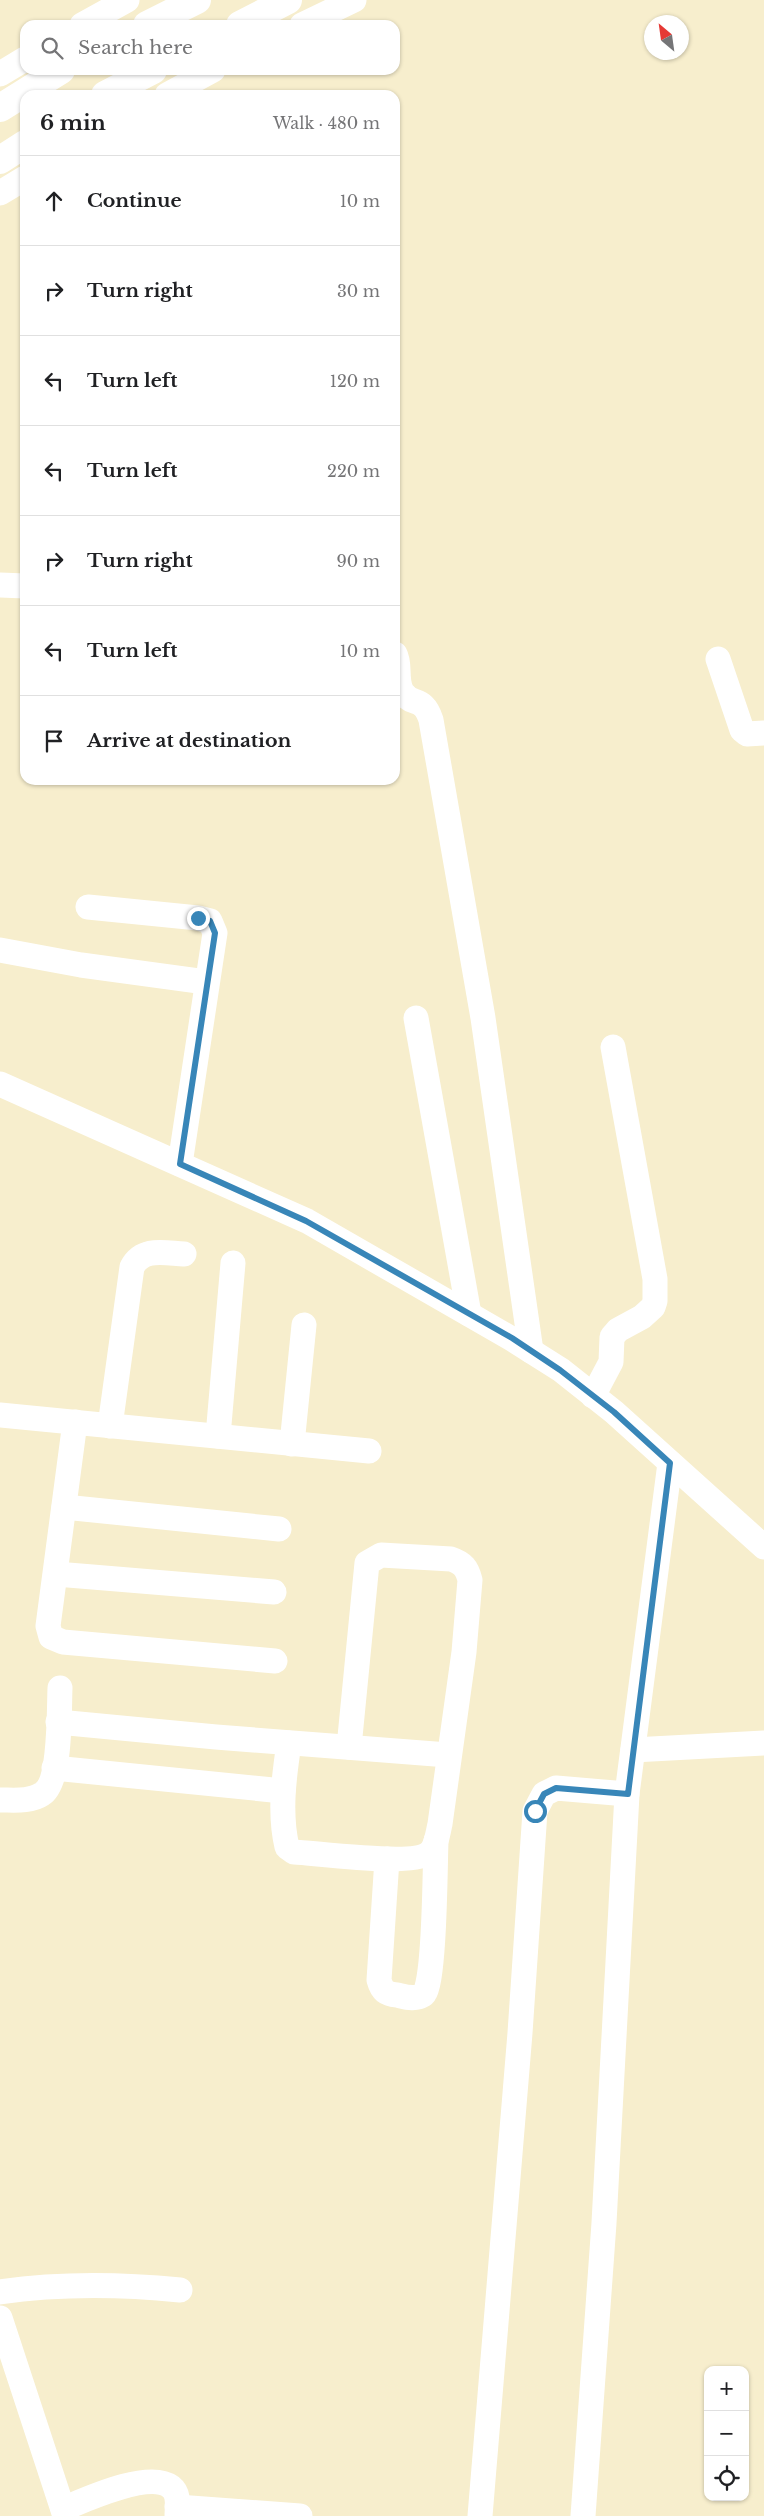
<!DOCTYPE html>
<html lang="en">
<head>
<meta charset="utf-8">
<style>
  :root { --surface:#fff; --page:#f2f2f2; --text:#202124; --muted:#757577; --line:#e0e0e0 }
  body { margin:0; font-family:"Libre Baskerville",serif; background:var(--page); color:var(--text) }
  .controls { position:absolute; right:15px; bottom:15px; display:grid; overflow:hidden; border-radius:10px; box-shadow:0 1px 4px #0004 }
  .controls button { width:45px; height:45px; display:grid; place-items:center; padding:0; border:0; border-bottom:1px solid var(--line); background:var(--surface); color:var(--text); font:25px sans-serif }
  .compass { position:absolute; left:644px; top:15px; width:45px; height:45px; border-radius:50%; background:var(--surface); box-shadow:0 1px 4px #0004; rotate:331deg }
  .stop { position:absolute; width:15px; height:15px; margin:-11px; border:4px solid #3886b8; border-radius:50%; background:#fff }
  .stop.end { background:#3886b8; border-color:#fff; box-shadow:0 1px 5px #0008 }
  .list { margin:0; padding:0; list-style:none }
  h2 { display:flex; justify-content:space-between; align-items:center; height:65px; margin:0; padding:0 20px; font-size:21px }
  h2 small { font-size:16px; font-weight:400; color:var(--muted) }
  .list li { display:grid; grid-template-columns:32px 1fr auto; gap:15px; align-items:center; box-sizing:border-box; height:90px; padding:0 20px; border-top:1px solid var(--line) }
  .list b { display:block; font-size:19px; white-space:nowrap }
  .list em { font-size:16px; font-style:normal; color:var(--muted) }
  .icon { flex:none; width:28px; height:28px; fill:none; stroke:currentColor; stroke-width:2; stroke-linecap:round; stroke-linejoin:round }
  .map { position:relative; flex:none; width:764px; height:2516px; overflow:hidden }
  .search { position:absolute; background:var(--surface); box-shadow:0 1px 4px #0004; left:20px; top:20px; width:380px; height:55px; display:flex; align-items:center; gap:12px; box-sizing:border-box; padding:0 18px; border-radius:15px; color:var(--muted); font-size:19px }
  .panel { position:absolute; background:var(--surface); box-shadow:0 1px 4px #0004; left:20px; top:90px; width:380px; height:695px; border-radius:15px }
  .map>svg:first-child { display:block }
</style>
</head>
<body>
<div class="map">
<svg width="764" height="2516" viewBox="0 0 764 2516">
  <rect width="100%" height="100%" fill="#f7eecd"/>
  <g fill="none" stroke-linecap="round" stroke-linejoin="round">
    <g stroke="#fff" stroke-width="25">
      <path d="M82,25L127,0"/>
      <path d="M302,25L354,0"/>
      <path d="M0,74L25,59"/>
      <path d="M167,95L213,70"/>
      <path d="M0,193L25,178"/>
      <path d="M0,585L25,586"/>
      <path d="M395,654C401,665 395,680 402,692C412,707 423,695 431,720L483,1018L531,1351"/>
      <path d="M718,659L742,730L747,734L764,733"/>
      <path d="M88,907L198,918L210,921L215,933L180,1164"/>
      <path d="M0,950L81,965L206,982"/>
      <path d="M416,1018L469,1314"/>
      <path d="M0,1084L307,1221L512,1339L561,1370L614,1412L764,1547"/>
      <path d="M593,1396L611,1362L612,1337L618,1330L642,1317L653,1307L655,1301V1279L613,1047"/>
      <path d="M0,1415L369,1451"/>
      <path d="M75,1422L48,1626L51,1637L63,1642L275,1661"/>
      <path d="M110,1426L132,1267C143,1247 164,1253 184,1254"/>
      <path d="M218,1436L233,1263"/>
      <path d="M292,1444L304,1325"/>
      <path d="M64,1507L279,1529"/>
      <path d="M56,1574L274,1592"/>
      <path d="M58,1722L216,1737L448,1755"/>
      <path d="M289,1743C284,1777 279,1813 287,1847L294,1852C318,1853 419,1868 432,1850C437,1843 438,1832 440,1824L464,1652L470,1580C467,1568 463,1563 451,1559L381,1555L367,1563L349,1747"/>
      <path d="M633,1750L764,1743"/>
      <path d="M54,1768L283,1791"/>
      <path d="M0,1800C14,1800 30,1802 42,1794C61,1783 59,1711 60,1688"/>
      <path d="M387,1859L379,1980C382,1991 386,1994 397,1995C406,1997 415,2000 423,1995C435,1988 435,1862 436,1841"/>
      <path d="M0,2292C61,2283 119,2284 180,2290"/>
      <path d="M0,2318L65,2516"/>
      <path d="M177,2507L300,2516"/>
      <path d="M63,2509C85,2500 149,2470 171,2487C180,2494 177,2506 177,2516"/>
      <path d="M480,2516L520,2033L535,1811L544,1794L556,1788L627,1794"/>
      <path d="M583,2516L604,2223L627,1794L670,1463"/>
    </g>
    <g stroke="#fff" stroke-width="28">
      <path d="M147,25L197,0"/>
      <path d="M240,25L288,0"/>
      <path d="M105,95L153,70"/>
      <path d="M0,108L61,70"/>
      <path d="M0,160L25,144"/>
    </g>
  </g>
  <g fill="none" stroke-linecap="round" stroke-linejoin="round">
    <path stroke="#3886b8" stroke-width="6" d="M198,918L210,921L215,933L180,1164L306,1221L512,1338L560,1370L614,1412L670,1463L628,1794L556,1788L544,1794L535,1811"/>
  </g>
</svg>
<div class="controls">
<button>+</button>
<button>−</button>
<button><svg class="icon" aria-label="locate" viewBox="0 0 24 24"><circle cx="12" cy="12" r="6"/><path d="M12 2v4M12 18v4M2 12h4M18 12h4"/></svg></button>
</div>
<svg class="compass" viewBox="-18 -18 36 36"><path d="M0-13l5 13h-10z" fill="#e53935"/><path d="M0 13l5-13h-10z" fill="#757577"/></svg>
<div class="stop" style="left:535px;top:1811px"></div>
<div class="stop end" style="left:198px;top:918px"></div>
<div class="search"><svg class="icon" aria-label="search" viewBox="0 0 24 24"><circle cx="10" cy="10" r="6"/><path d="M15 15l6 6"/></svg>Search here</div>
<section class="panel">
<h2>6 min<small>Walk · 480 m</small></h2>
<ul class="list">
<li><svg class="icon" aria-label="ahead" viewBox="0 0 24 24"><path d="M12 20V5M6 11l6-6 6 6"/></svg><div><b>Continue</b></div><em>10 m</em></li>
<li><svg class="icon" aria-label="right" viewBox="0 0 24 24"><path d="M7 20v-9h11M14 6l5 5-5 5"/></svg><div><b>Turn right</b></div><em>30 m</em></li>
<li><svg class="icon" aria-label="left" viewBox="0 0 24 24"><path d="M17 20v-9H6M10 6l-5 5 5 5"/></svg><div><b>Turn left</b></div><em>120 m</em></li>
<li><svg class="icon" aria-label="left" viewBox="0 0 24 24"><path d="M17 20v-9H6M10 6l-5 5 5 5"/></svg><div><b>Turn left</b></div><em>220 m</em></li>
<li><svg class="icon" aria-label="right" viewBox="0 0 24 24"><path d="M7 20v-9h11M14 6l5 5-5 5"/></svg><div><b>Turn right</b></div><em>90 m</em></li>
<li><svg class="icon" aria-label="left" viewBox="0 0 24 24"><path d="M17 20v-9H6M10 6l-5 5 5 5"/></svg><div><b>Turn left</b></div><em>10 m</em></li>
<li><svg class="icon" aria-label="arrive" viewBox="0 0 24 24"><path d="M6 21V4h12l-3 4 3 4H6"/></svg><div><b>Arrive at destination</b></div></li>
</ul>
</section>
</div>
</body>
</html>
